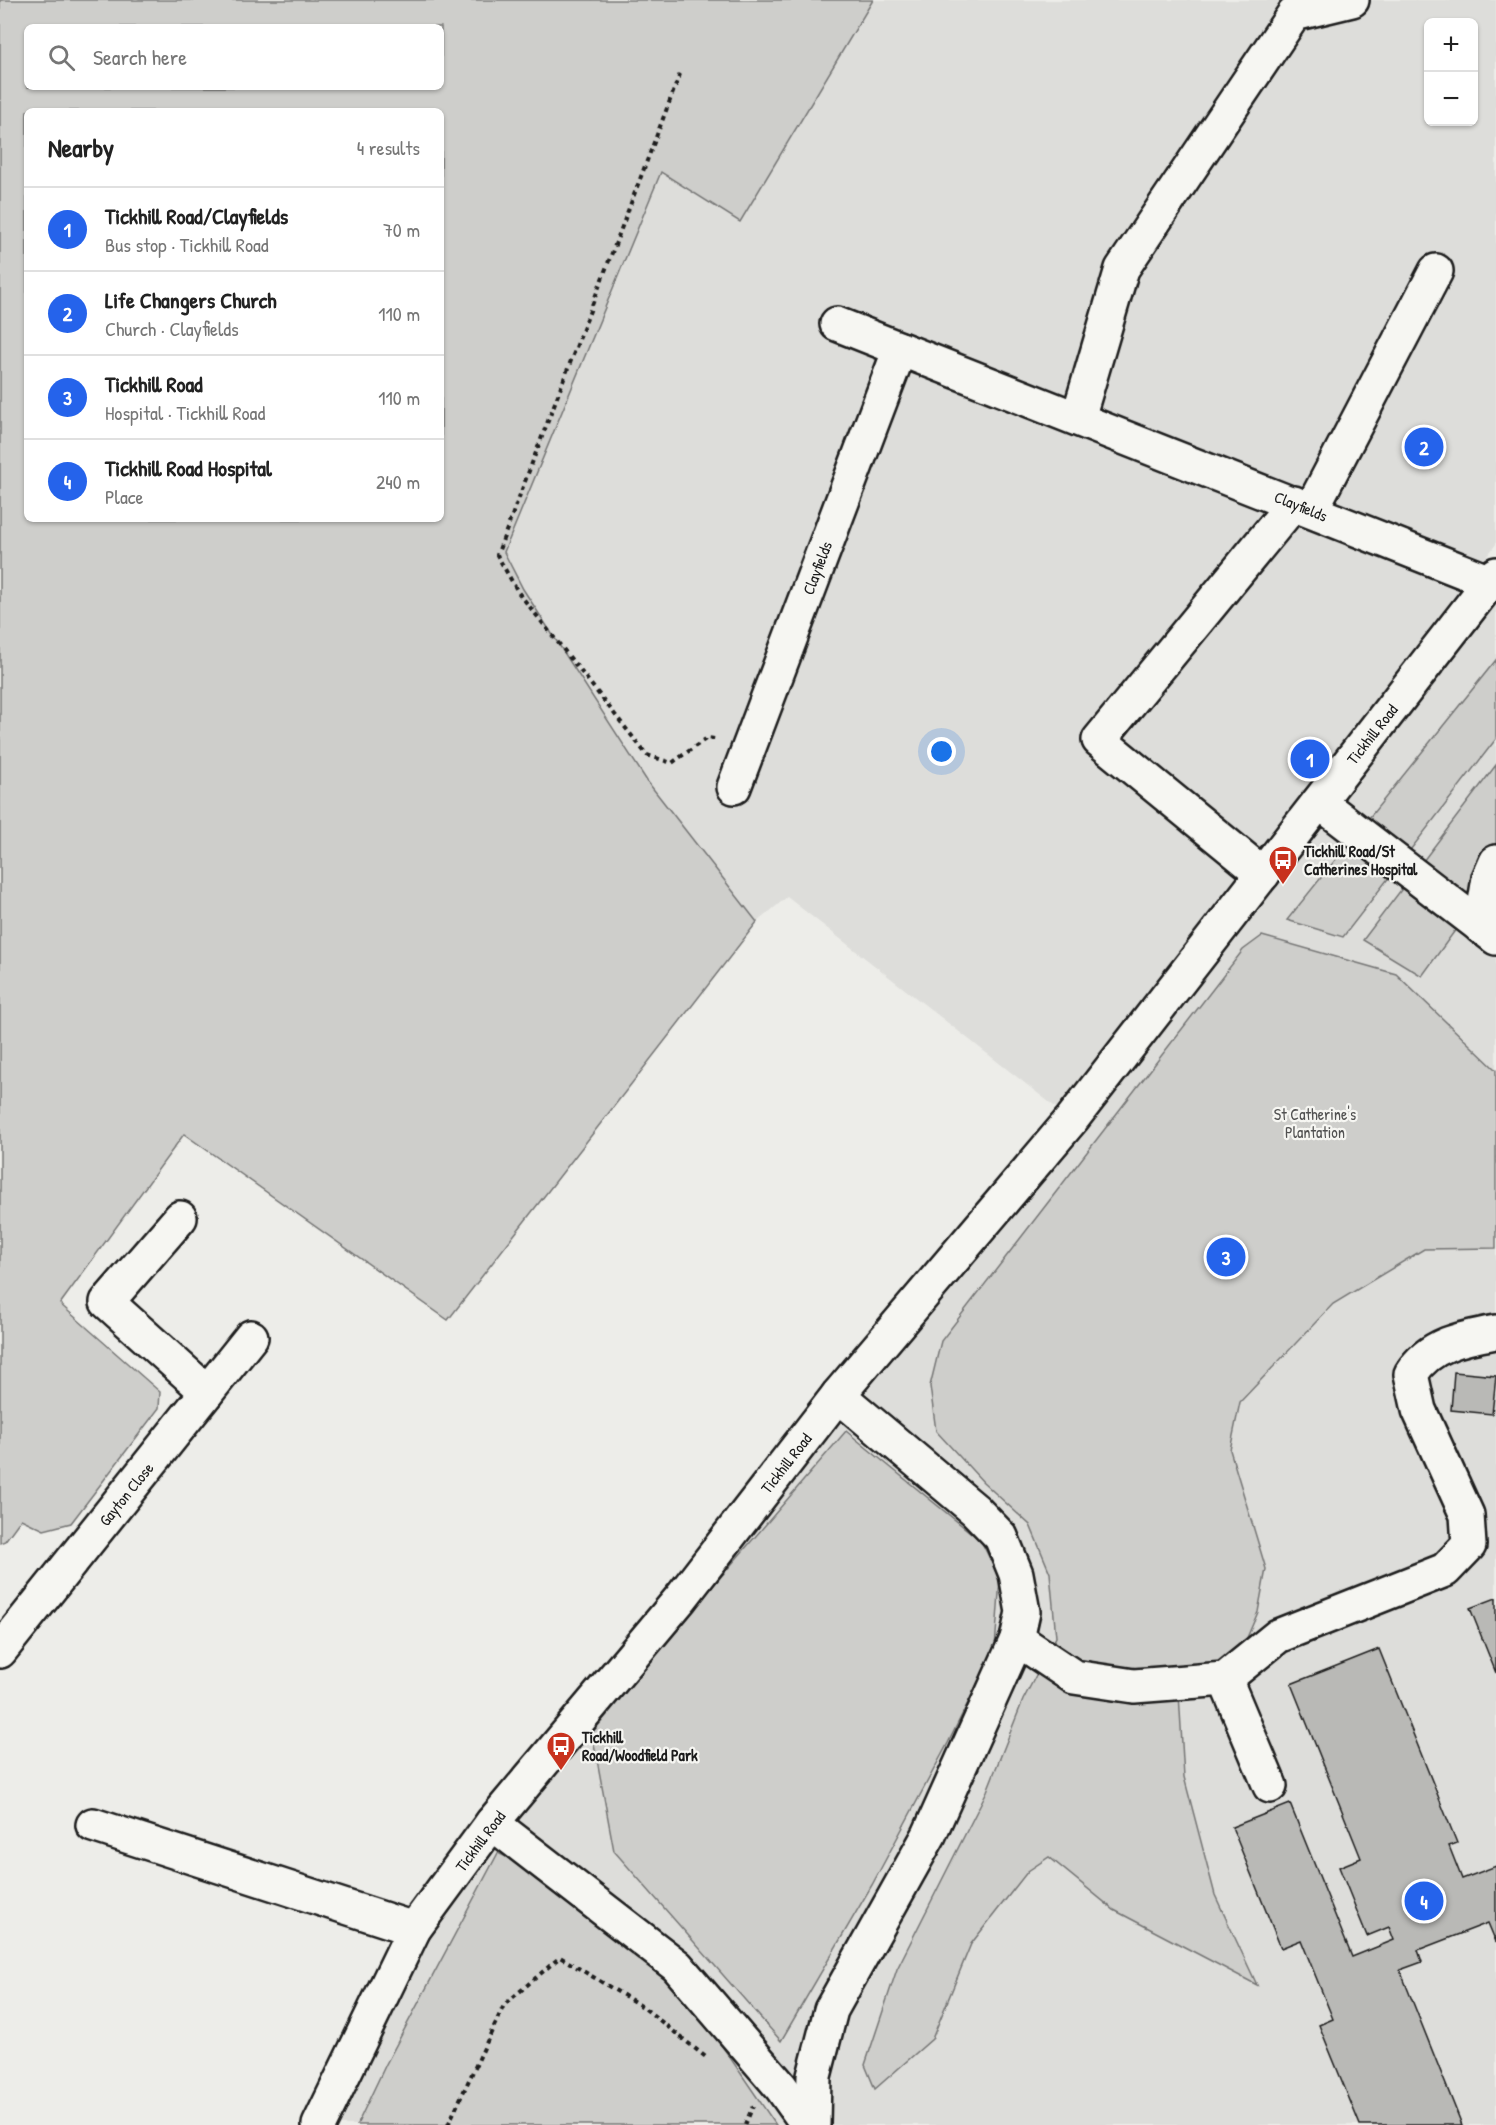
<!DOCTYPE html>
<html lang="en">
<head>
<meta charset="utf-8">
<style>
  :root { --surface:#fff; --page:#f6f6f6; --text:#222; --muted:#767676; --line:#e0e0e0; --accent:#2563eb }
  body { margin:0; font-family:"Patrick Hand",sans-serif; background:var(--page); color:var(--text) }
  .controls { position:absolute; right:18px; top:18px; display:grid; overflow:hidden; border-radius:9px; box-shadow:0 2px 4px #0004 }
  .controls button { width:54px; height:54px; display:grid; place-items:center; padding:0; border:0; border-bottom:2px solid var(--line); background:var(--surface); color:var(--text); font:30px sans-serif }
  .you { position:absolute; left:942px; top:752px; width:21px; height:21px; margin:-15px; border:4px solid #fff; border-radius:50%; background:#1a73e8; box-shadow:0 0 0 9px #1a73e833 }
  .badge { display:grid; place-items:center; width:39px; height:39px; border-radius:50%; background:var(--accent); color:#fff; font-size:20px; font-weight:700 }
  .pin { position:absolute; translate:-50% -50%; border:3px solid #fff; box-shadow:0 2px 6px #0006 }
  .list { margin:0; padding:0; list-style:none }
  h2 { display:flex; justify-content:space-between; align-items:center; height:78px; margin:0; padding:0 24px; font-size:26px }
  h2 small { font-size:20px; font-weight:400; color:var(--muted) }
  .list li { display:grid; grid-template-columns:39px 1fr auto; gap:18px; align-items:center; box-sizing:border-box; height:84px; padding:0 24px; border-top:2px solid var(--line) }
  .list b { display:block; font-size:22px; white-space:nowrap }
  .list p { margin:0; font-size:20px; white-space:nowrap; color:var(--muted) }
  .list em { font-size:20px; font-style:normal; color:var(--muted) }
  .icon { flex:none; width:33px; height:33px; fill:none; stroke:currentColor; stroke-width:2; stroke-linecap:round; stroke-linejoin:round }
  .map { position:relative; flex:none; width:1496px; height:2125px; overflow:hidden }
  .search { position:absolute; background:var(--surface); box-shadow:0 2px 4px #0004; left:24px; top:24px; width:420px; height:66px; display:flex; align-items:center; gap:15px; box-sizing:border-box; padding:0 21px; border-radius:9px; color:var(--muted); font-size:22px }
  .panel { position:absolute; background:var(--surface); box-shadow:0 2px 4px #0004; left:24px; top:108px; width:420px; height:414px; border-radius:9px }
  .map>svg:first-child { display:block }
</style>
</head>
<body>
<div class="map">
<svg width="1496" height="2125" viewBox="0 0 1496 2125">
  <rect width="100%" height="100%" fill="#edede9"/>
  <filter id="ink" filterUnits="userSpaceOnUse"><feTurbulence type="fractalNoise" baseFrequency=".0167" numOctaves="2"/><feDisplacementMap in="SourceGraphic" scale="12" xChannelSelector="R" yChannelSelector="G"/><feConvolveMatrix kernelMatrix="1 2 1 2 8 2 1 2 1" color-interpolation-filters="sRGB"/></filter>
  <g filter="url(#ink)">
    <path fill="#ddddda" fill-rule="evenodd" d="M873,0H1496V544L1091,1093L1496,575V2125H319L414,1929L1072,1120L787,897L757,922L647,781L523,589L504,552L661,172L740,222ZM1428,22H1474V122H1428Z"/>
    <g fill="#cececb" stroke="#757574" stroke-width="1.5" fill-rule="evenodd">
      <path d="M0,0H873L740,222L661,172L504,552L523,589L647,781L757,922L448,1320L184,1134L60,1304L160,1392L159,1408L71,1523L44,1530L21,1519L5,1541L0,1543ZM27,27H441V87H27ZM27,111H441V519H27Z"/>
      <path d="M1496,660V739L1343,937L1287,920Z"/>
      <path d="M1496,765V874L1422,976L1363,940Z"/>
      <path d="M1262,936L1396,974L1496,1070V1248L1424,1249L1333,1304L1240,1402L1230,1450L1266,1569L1258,1612L1240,1654L1179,1694L1184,1777L1215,1895L1257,1985L1114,1910L1049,1857L1028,1871L971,1944L932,2039L875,2089L865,2065L897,1969L987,1791L1023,1700L1056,1637L1050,1573L1030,1525L983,1482L936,1431L930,1386L941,1341L1243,950Z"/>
      <path d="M846,1431L981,1541L1000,1579L995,1648L948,1743L872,1885L781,2041L614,1851L592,1733L700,1601Z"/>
      <path d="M498,1853L546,1876L675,1977L776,2125H357L386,2064Z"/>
    </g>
    <g fill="#b9b9b6" stroke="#1c1c1c" stroke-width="1.5">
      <path d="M1454,1372L1496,1376L1492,1414L1451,1410Z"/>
      <path d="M1496,1598V1673L1470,1608Z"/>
      <path d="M1379,1649L1457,1843L1449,1846L1462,1879L1496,1866V1942L1488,1923L1418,1950L1422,1962L1400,1970L1462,2125H1360L1319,2025L1333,2019L1301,1940L1281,1948L1232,1827L1290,1804L1352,1957L1394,1940L1389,1927L1367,1936L1339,1867L1361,1858L1291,1684Z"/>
    </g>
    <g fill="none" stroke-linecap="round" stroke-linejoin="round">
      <g stroke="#1c1c1c" stroke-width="38">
        <g id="minor">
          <path d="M837,324L1490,582"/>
          <path d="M1078,418L1122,269L1294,14L1352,0"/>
          <path d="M1311,510L1436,271"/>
          <path d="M734,787L900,349"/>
          <path d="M1319,802L1496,938"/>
          <path d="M1263,874L1099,740L1294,503"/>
          <path d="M1481,927L1489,878L1496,862"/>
          <path d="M180,1218L107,1302L207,1392"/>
          <path d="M1017,1639L1074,1677L1134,1686L1225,1679L1278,1636L1445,1570L1469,1545L1467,1515L1419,1410L1411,1374C1429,1344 1463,1338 1496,1332"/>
          <path d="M0,1651L251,1337"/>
          <path d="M1225,1679L1270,1786"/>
          <path d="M492,1823L677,1966L781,2087L808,2125"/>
          <path d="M93,1825L414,1929"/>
          <path d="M813,2125L814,2076L831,2010L929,1835L1017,1639L1023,1612L1016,1574L1001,1537L975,1510L838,1395"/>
        </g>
      </g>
      <g stroke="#1c1c1c" stroke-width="38">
        <path id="major" d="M319,2125L414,1929L492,1823L681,1598L838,1395L1072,1119L1496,574"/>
      </g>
      <g stroke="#1c1c1c" stroke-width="4" stroke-dasharray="4.5 4.5" stroke-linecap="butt">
        <path d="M680,74L497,555L518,592L647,755L672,763L707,738L715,739"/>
        <path d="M448,2125L504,2005L560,1957L643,2007L707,2058"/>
        <path d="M745,2125L753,2106"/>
      </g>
      <use href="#minor" stroke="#f6f6f2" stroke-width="33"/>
      <use href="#major" stroke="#f6f6f2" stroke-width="33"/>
    </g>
  </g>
  <defs>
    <g id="bus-pin" transform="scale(1.5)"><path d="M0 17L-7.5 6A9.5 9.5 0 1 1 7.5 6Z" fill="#c8321e" stroke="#f6f6f2"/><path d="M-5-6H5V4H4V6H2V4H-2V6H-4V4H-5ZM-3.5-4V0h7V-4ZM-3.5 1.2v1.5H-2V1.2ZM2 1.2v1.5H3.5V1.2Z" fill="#fff"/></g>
  </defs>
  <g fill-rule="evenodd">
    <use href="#bus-pin" x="1283" y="860"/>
    <use href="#bus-pin" x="561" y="1746"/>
  </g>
  <g text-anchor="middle" stroke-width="4.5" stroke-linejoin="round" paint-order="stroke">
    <g font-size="16" fill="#1c1c1c" stroke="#f6f6f2">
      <text transform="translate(1301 506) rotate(22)" y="6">Clayfields</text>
      <text transform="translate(817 568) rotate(-69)" y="6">Clayfields</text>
      <text transform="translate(1372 734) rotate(-52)" y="6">Tickhill Road</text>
      <text transform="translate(786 1463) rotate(-52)" y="6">Tickhill Road</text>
      <text transform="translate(126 1494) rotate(-51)" y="6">Gayton Close</text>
      <text transform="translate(480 1841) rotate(-53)" y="6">Tickhill Road</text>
    </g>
    <g font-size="16" font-weight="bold" fill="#1c1c1c" stroke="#f6f6f2" text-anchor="start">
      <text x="1304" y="857">Tickhill Road/St<tspan x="1304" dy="18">Catherines Hospital</tspan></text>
      <text x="582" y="1743">Tickhill<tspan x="582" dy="18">Road/Woodfield Park</tspan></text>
    </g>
    <g font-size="16" fill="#515151" stroke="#f6f6f2">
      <text x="1315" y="1120">St Catherine's<tspan x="1315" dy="18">Plantation</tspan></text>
    </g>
  </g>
</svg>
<div class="controls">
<button>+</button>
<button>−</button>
</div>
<div class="you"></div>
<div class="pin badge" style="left:1310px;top:759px">1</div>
<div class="pin badge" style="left:1424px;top:447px">2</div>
<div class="pin badge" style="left:1226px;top:1257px">3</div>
<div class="pin badge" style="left:1424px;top:1901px">4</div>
<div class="search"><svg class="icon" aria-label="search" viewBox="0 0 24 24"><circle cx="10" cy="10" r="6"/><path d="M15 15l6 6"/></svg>Search here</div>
<section class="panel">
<h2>Nearby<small>4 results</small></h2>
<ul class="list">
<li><span class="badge">1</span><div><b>Tickhill Road/Clayfields</b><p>Bus stop · Tickhill Road</p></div><em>70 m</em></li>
<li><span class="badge">2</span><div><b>Life Changers Church</b><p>Church · Clayfields</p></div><em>110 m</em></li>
<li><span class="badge">3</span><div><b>Tickhill Road</b><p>Hospital · Tickhill Road</p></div><em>110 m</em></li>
<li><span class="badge">4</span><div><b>Tickhill Road Hospital</b><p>Place</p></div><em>240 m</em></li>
</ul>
</section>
</div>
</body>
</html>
